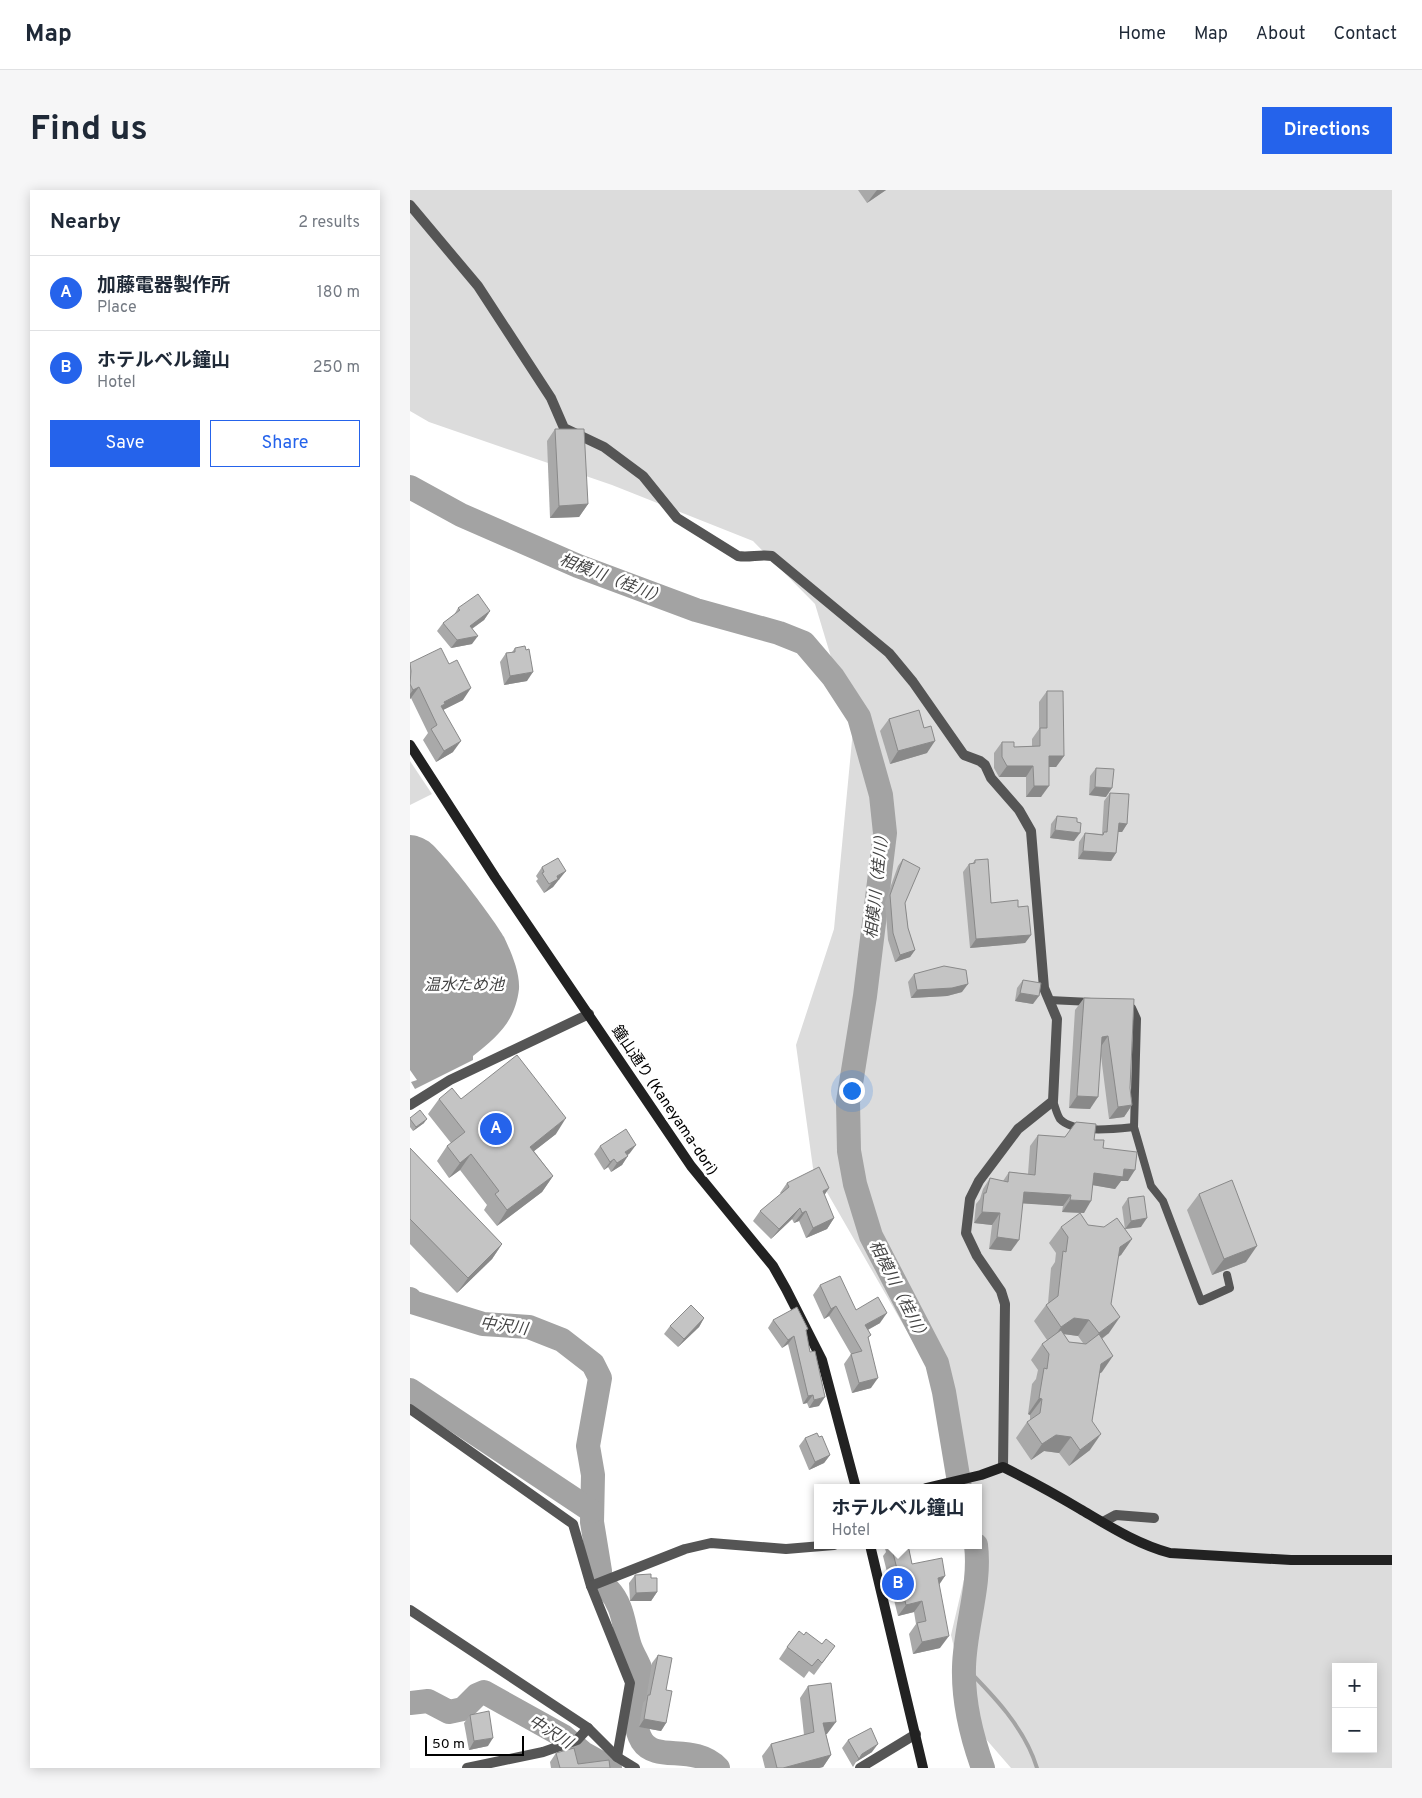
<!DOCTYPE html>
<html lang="en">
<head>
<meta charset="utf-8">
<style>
  :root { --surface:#fff; --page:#f6f6f7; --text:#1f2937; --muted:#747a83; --line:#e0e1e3; --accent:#2563eb }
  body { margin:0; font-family:Overpass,"Noto Sans JP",sans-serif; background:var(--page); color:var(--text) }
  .controls { position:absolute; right:15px; bottom:15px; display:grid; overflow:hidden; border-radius:0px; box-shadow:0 2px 12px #0003 }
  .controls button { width:45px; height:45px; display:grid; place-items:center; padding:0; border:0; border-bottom:1px solid var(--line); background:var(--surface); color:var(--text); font:25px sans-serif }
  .scale { position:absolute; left:15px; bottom:12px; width:99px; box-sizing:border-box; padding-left:5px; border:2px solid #000; border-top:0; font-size:14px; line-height:18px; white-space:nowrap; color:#000; -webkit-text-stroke:4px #fff; paint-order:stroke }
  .you { position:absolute; left:441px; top:900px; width:18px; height:18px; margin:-12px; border:4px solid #fff; border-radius:50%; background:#1a73e8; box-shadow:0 0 0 8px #1a73e833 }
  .badge { display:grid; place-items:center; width:32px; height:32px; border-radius:50%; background:var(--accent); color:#fff; font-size:16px; font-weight:700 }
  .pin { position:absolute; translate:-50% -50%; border:2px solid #fff; box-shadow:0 1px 5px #0006 }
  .popup { position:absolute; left:404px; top:1294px; width:168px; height:65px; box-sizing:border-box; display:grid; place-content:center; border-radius:0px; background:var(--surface); filter:drop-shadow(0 1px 4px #0005); font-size:16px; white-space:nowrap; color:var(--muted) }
  .popup b { font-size:19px; color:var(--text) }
  .popup::after { content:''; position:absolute; left:50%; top:100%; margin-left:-10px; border:10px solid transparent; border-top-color:var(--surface) }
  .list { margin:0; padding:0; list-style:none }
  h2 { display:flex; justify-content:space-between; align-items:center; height:65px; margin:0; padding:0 20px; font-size:21px }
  h2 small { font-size:16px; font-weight:400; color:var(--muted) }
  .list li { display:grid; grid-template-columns:32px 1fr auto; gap:15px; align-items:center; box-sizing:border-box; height:75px; padding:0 20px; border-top:1px solid var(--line) }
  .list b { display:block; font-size:19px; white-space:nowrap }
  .list p { margin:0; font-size:16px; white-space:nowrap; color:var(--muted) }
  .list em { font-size:16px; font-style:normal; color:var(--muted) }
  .actions { display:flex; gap:10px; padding:15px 20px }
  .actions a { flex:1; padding:11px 0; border:1px solid var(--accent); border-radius:0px; text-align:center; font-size:18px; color:var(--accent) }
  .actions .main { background:var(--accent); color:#fff }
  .map { position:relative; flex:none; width:982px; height:1578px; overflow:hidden; border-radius:0px }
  header { display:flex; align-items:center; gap:30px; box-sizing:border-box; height:70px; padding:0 25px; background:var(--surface); border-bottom:1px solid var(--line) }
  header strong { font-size:24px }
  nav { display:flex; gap:28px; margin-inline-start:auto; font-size:18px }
  .intro { display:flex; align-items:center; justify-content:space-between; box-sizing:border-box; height:120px; padding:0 30px }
  h1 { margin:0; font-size:35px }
  .button { padding:12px 22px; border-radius:0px; background:var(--accent); color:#fff; font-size:18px; font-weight:700 }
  main { display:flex; gap:30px; padding:0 30px }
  aside { flex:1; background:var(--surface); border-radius:0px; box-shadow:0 2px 12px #0003 }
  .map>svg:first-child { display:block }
</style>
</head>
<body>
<header>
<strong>Map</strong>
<nav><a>Home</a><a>Map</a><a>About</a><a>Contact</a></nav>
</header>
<div class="intro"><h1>Find us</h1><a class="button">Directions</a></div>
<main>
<aside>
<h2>Nearby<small>2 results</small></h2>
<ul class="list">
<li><span class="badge">A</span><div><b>加藤電器製作所</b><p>Place</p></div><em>180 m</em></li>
<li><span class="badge">B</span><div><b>ホテルベル鐘山</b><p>Hotel</p></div><em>250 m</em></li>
</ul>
<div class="actions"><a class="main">Save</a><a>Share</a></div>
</aside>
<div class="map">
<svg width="982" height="1578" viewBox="0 0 982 1578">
  <rect width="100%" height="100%" fill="#fff"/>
  <g fill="#dcdcdc" fill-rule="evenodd">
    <path d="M0,0H982V1578H601L562,1533L541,1445L562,1355H568V1298H556L540,1216L403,978L386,855L424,739L443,540L405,414L343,351L202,295L19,232L0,221ZM926,1477H963V1559H926Z"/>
    <path d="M0,571L22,604L0,615Z"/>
  </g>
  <path fill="#a3a3a3" d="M0,645C6,645 13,648 18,651C32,660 86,732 94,747C101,762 110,782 109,799C105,832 87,847 63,866V870L5,899L1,892L7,890L0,880Z"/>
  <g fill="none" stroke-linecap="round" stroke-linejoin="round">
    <path stroke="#a3a3a3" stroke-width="4" d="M554,1476C583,1505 615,1538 627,1578"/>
    <g stroke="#a3a3a3" stroke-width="24">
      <path d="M0,297L51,325L168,376L286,420L369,443L394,453L423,487L449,527L471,605L475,643L455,806L438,912L439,961L445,994L461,1046L527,1173L534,1202L550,1298"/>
      <path d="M0,1109L2,1112L73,1134L119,1137L152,1150L183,1174L190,1188L178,1256L183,1285L182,1332L190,1381"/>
      <path d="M0,1200L182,1321"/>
      <path d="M566,1355C571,1396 555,1436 554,1477C553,1512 561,1545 573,1578"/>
      <path d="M198,1399C214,1416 213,1435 220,1456C225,1470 234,1479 233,1495C232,1515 220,1531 232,1551C246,1573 284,1553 308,1578"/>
      <path d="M0,1513L18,1511L39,1522L53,1519L67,1505L74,1502L153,1546L173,1563L200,1578"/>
    </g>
    <g stroke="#555" stroke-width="8">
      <path d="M639,810L681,812"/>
      <path d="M717,816L722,818L727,829L724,937L741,996L753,1011L791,1111L820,1098L817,1085"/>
      <path d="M643,911C645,916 647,925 650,929C664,944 705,939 724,937"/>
    </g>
    <g stroke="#555" stroke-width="10">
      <path d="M0,15L68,96L141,208L154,238L194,257L233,286L267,328L328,366C339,368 350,364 362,366L479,463L503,492L554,565L570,571L575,575L581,588L609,620L621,641L634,798L647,829L643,911L608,939L569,991L560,1009L556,1043L567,1066L591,1101L595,1114L593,1277"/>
      <path d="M0,915L40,890L179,824"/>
      <path d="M0,1219L163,1334L181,1396L220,1493L207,1567"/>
      <path d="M693,1332L706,1325L744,1328"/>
      <path d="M181,1396L275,1359L301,1353L376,1359L424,1355"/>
      <path d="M0,1420L178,1538L207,1567L225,1578"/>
      <path d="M57,1578L133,1562L167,1550L178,1538"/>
      <path d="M450,1578L506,1544"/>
    </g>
    <g stroke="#222" stroke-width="10">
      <path d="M0,555L85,687L281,976L363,1076L376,1099L412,1170L446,1298"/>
      <path d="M516,1298L571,1285L593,1277C619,1290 645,1304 670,1319C699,1336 727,1354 760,1363L881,1370H982"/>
      <path d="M460,1355L513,1578"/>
    </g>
  </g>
  <g fill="#a9a9a9" fill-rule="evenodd">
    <path d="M448,0H476L457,13Z"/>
    <path d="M145,239L178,314L169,327L140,328L137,251Z"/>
    <path d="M48,418L80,421L74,430L62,439V454L41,458L27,441L33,433L44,425Z"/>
    <path d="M105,458L117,491L94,495L90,472L96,463L102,462Z"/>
    <path d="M0,473L53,510L33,520L43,562L26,572L13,550L18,543L1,508L0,509Z"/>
    <path d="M637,501L654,566L646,577H639L631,607H616V587H589L584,578V563L592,552L604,557L622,556V549L629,539V512Z"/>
    <path d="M479,529L514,538L517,563L480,574L470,541Z"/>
    <path d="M686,578L696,607L679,605L680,586Z"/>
    <path d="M700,603L717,634L712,642H708L706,663L701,671L668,669L669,652L675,643L692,644L694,611Z"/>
    <path d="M647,626L667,632L664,651L640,648L641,634Z"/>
    <path d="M493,669L495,713L498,738L505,760L500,767L485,772L478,750L475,712L488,676Z"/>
    <path d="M565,670L581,713L621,745L615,753L560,758L553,682L559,674H562Z"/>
    <path d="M132,677L150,689L148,690L143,697L134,703L126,691L128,689L126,686Z"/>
    <path d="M504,784L552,802L537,806L501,808L498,792Z"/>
    <path d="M613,790L623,814L605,811L607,798Z"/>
    <path d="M674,808L724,809L720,898L722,915L714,927L699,929L691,866L680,919L659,918L665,820Z"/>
    <path d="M29,909H51L146,944L124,961L143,986L132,1002L87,1036L74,1020L77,1015L50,980L39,988L27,971L37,956L41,953L18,924Z"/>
    <path d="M0,928L14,933L3,941L0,937Z"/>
    <path d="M628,945L684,950L693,958L718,991H711L705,999L683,995L674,1023L652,1022L653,1016L613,1013L601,1061L579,1059L582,1035L564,1033L566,1014L570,1009L573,999L580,988L593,991L599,982L618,984L620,956Z"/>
    <path d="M190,956L220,963L217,966L212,975L201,982L198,977L194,980L184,964Z"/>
    <path d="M0,958L92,1054L82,1069L47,1103L0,1054Z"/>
    <path d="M377,993L414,1005L424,1028L417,1039L396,1048L389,1031L384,1033L382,1029L361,1049L343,1031L350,1021L371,1004L370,1003Z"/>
    <path d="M789,1004L836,1072L802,1085L777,1020Z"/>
    <path d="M718,1008L731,1037L715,1039L712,1017Z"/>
    <path d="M678,1035L722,1049L711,1065L708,1066L701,1114L699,1143L692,1149V1182L690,1183L682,1231L680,1260L659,1276L649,1263L634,1261L621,1270L606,1248L617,1232L620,1230V1225L618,1224L622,1194L626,1189L628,1180L621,1170L632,1154L637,1150L624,1131L636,1115L638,1113L641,1078L645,1072L646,1063L639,1053L651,1037ZM654,1144L668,1146L673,1153L659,1152Z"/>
    <path d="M410,1095L446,1120L470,1133L458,1140L461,1145L458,1148L461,1198L442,1203L434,1174L441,1164L419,1126L414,1129L403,1105Z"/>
    <path d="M294,1128L289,1137L268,1157L254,1144L260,1136Z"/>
    <path d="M363,1130L396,1142L409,1216L399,1218L397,1213L393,1214L378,1154L372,1158L358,1138Z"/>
    <path d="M409,1247L420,1265L414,1273L399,1280L389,1256L395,1248Z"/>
    <path d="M474,1355H498L502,1374L529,1395L530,1458L503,1464L499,1444L506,1434L504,1422L488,1426L473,1366L476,1362Z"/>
    <path d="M225,1385L241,1388L247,1402L241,1411H220L219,1393Z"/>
    <path d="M394,1445L412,1454L425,1456L404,1485L399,1481L394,1488L369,1469L377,1457Z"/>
    <path d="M248,1465L256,1500V1533L251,1541L229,1537L233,1513L236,1509L242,1473Z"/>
    <path d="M398,1496L417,1544H416L421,1565L413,1577L409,1578H355L352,1566L361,1554L394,1545L390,1508Z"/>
    <path d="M60,1525L78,1556L59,1560L54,1533Z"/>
    <path d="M438,1550L462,1562L446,1572L443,1577L432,1558Z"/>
    <path d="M146,1563L168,1574L200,1578H141L140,1572Z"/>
  </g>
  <g fill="#898989">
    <path d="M467,0H476L457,13Z"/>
    <path d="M178,314L169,327L140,328L149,316Z"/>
    <path d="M80,421L74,430L54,444L60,436Z"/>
    <path d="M68,446L62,454L41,458L47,450Z"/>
    <path d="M123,482L117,491L94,495L100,486Z"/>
    <path d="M9,497L1,508L0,509V504L3,500Z"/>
    <path d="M61,498L53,510L31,521L28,526L34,512Z"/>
    <path d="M51,551L43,562L26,572L34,561Z"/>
    <path d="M525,551L517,563L480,574L488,561Z"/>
    <path d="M639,566H654L646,577H631Z"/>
    <path d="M597,576H623L616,587H589Z"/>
    <path d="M624,596H639L631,607H616Z"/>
    <path d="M685,597L702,598L696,607L679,605Z"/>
    <path d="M709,633L717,634L712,642H703Z"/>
    <path d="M645,640L670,643L664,651L640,648Z"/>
    <path d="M673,661L706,663L701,671L668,669Z"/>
    <path d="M156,681L143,697L134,703L147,686Z"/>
    <path d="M621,745L615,753L560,758L566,749Z"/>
    <path d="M505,760L500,767L485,772L490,765Z"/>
    <path d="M558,794L552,802L537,806L501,808L507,800Z"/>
    <path d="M610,803L629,806L623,814L605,811Z"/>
    <path d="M698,846L690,858L692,847Z"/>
    <path d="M667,906L688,907L680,919L659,918Z"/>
    <path d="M722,915L714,927L699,929L708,917Z"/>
    <path d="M156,928L146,944L110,972L120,957Z"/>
    <path d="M17,929L14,933L3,941L6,937Z"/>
    <path d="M226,955L220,963L209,970L215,962Z"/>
    <path d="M61,964L50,980L39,988L50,973Z"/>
    <path d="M218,966L212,975L201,982L207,973Z"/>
    <path d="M204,969L198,977L194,980L200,972Z"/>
    <path d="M714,979L725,980L718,991H711L705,999L676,994L684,983Z"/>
    <path d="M143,986L132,1002L87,1036L97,1020Z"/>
    <path d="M419,998L412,1009L413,1001Z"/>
    <path d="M614,1002L661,1005L653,1016L606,1013Z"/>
    <path d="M660,1010L681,1011L674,1023L652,1022Z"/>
    <path d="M390,1018L382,1029L361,1049L369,1039Z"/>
    <path d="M396,1021L389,1031L384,1033L392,1023Z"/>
    <path d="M572,1022L590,1023L582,1035L564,1033Z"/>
    <path d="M424,1028L417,1039L396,1048L403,1038Z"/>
    <path d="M737,1028L731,1037L715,1039L721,1031Z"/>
    <path d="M587,1047L609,1050L601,1061L579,1059Z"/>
    <path d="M722,1049L711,1065L699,1074L710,1057Z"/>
    <path d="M92,1054L82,1069L47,1103L58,1088Z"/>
    <path d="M847,1056L836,1072L802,1085L814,1069Z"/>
    <path d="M426,1116L419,1126L414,1129L421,1119Z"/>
    <path d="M477,1123L470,1133L448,1145L455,1135Z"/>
    <path d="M710,1127L699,1143L677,1159L689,1143Z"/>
    <path d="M294,1128L289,1137L268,1157L274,1149Z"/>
    <path d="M664,1128L679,1130L668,1146L653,1144L640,1153L651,1137Z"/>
    <path d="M384,1146L378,1154L372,1158L378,1150Z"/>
    <path d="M703,1166L692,1182L680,1190L691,1174Z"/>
    <path d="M468,1188L461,1198L442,1203L449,1193Z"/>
    <path d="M403,1205L397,1213L393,1214L398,1206Z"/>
    <path d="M415,1207L409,1216L399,1218L404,1210Z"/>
    <path d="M629,1208L632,1209L620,1225L618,1224Z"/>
    <path d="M691,1244L680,1260L659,1276L670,1260Z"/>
    <path d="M646,1245L661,1247L649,1263L634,1261L621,1270L632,1254Z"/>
    <path d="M420,1265L414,1273L399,1280L405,1272Z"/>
    <path d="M535,1386L527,1398L528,1388Z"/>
    <path d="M247,1402L241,1411H220L226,1403Z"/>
    <path d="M512,1411L504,1422L488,1426L496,1415Z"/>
    <path d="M539,1446L530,1458L503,1464L512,1452Z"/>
    <path d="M234,1529L256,1533L251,1541L229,1537Z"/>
    <path d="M426,1532L417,1544L404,1546L413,1533Z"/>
    <path d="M83,1548L78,1556L59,1560L64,1551Z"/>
    <path d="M468,1554L462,1562L446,1572L452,1564Z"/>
    <path d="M421,1565L413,1577L409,1578H373Z"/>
  </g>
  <g fill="#c4c4c4" stroke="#898989">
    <path d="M145,239H174L178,314L149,316Z"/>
    <path d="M68,404L80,421L60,436L68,446L47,450L33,433L50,420L48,418Z"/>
    <path d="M115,456L116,460L119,459L123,482L100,486L96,463L105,462V458Z"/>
    <path d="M31,458L39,474L47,470L61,498L34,512L35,514L31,516L51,551L34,561L21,539L27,535L9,497L3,500L0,494L1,481L0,473Z"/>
    <path d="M637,501H653L654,566H639V596H624L623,576H597L592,567V552H604V557L630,556V538H637Z"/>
    <path d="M509,520L514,538L521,536L525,551L488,561L479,529Z"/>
    <path d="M686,578L704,579L702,598L685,597Z"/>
    <path d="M700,603L719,604L717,634L709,633L706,663L673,661L675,643L693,645L694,642H697Z"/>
    <path d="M647,626L667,628V632L671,633L670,643L645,640Z"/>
    <path d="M148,668L156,681L147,686L148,689L139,694L132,683L134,682L132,677Z"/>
    <path d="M493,669L510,678L495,713L498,738L505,760L490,765L483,743L480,705Z"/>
    <path d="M578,669L581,713L608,710V717L618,716L621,745L566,749L559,674L565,673V670Z"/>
    <path d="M534,776L556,780L558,794L542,798L507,800L504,784Z"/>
    <path d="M613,790L631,793L629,806L610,803Z"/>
    <path d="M674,808L724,809L720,898L722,915L708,917L698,846L692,847L688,907L667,906Z"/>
    <path d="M107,865L156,928L120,957L143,986L97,1020L85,1004L89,1001L61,964L50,973L37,956L55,942L29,909L42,898L51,909Z"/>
    <path d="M10,920L17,929L6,937L0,929V928Z"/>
    <path d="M666,932L686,934L684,950H694L693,958L727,962L725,980L714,979L713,987L684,983L681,1011L660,1010L661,1005L614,1002L609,1050L587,1047L590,1023L572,1022L574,1003H576L580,988L598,992L599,982L625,985L628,945L655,947Z"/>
    <path d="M216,939L226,955L215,962L218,966L207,973L204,969L200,972L190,956Z"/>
    <path d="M0,958L92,1054L58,1088L0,1029Z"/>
    <path d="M409,977L419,998L413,1001L424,1028L403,1038L396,1021L392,1023L390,1018L369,1039L350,1021L379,997L377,993Z"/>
    <path d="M822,990L847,1056L814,1069L789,1004Z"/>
    <path d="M734,1006L737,1028L721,1031L718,1008Z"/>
    <path d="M670,1023L678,1035L694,1037L707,1028L722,1049L710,1057L701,1114L710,1127L689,1143L679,1130L664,1128L651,1137L636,1115L648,1106L653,1061L656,1062L658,1047L651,1037Z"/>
    <path d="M430,1086L446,1120L468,1107L477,1123L455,1135L461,1145L458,1147L468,1188L449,1193L441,1164L452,1161L426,1116L421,1119L410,1095Z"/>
    <path d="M281,1115L294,1128L274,1149L260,1136Z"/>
    <path d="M387,1117L398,1139L396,1140L400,1162L405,1161L415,1207L404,1210L403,1205L398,1206L384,1146L378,1150L363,1130Z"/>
    <path d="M651,1140L659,1152L676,1154L689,1144L703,1166L691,1174L682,1231L691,1244L670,1260L661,1247L646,1245L632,1254L617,1232L630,1223L632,1209L629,1208L634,1178L637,1179L639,1164L632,1154Z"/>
    <path d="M407,1243L409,1247L412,1246L420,1265L405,1272L395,1248Z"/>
    <path d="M481,1355H498L502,1374L532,1368L535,1386L528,1388L539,1446L512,1452L507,1433L516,1431L512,1411L496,1415Z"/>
    <path d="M241,1384V1388H247V1402L226,1403L225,1385Z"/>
    <path d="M389,1441L394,1445L396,1442L412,1454L416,1449L425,1456L412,1473L408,1469L402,1476L377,1457Z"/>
    <path d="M248,1465L262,1468L256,1500L262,1501L256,1533L234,1529L238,1505H240Z"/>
    <path d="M421,1493L426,1532L413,1533L421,1565L373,1578H367L361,1554L404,1542L398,1496Z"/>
    <path d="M79,1521L83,1548L64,1551L60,1525Z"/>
    <path d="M461,1538L468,1554L452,1564L449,1569L438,1550Z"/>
    <path d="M164,1558L168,1574L199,1570L200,1578H150L146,1563Z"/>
  </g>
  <g text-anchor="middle" stroke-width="5" stroke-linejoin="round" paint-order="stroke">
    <g font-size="15" fill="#000" stroke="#fff">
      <text transform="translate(255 910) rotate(56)" y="5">鐘山通り (Kaneyama-dori)</text>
    </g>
    <g font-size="16" font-style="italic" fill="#444" stroke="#fff">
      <text transform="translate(203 388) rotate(21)" y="6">相模川（桂川）</text>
      <text transform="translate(466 693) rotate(-84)" y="6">相模川（桂川）</text>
      <text x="54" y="800">温水ため池</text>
      <text transform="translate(490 1101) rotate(63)" y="6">相模川（桂川）</text>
      <text transform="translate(94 1135) rotate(8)" y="6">中沢川</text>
      <text transform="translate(141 1541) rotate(32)" y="6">中沢川</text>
    </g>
  </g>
</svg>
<div class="controls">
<button>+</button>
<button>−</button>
</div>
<div class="scale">50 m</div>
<div class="you"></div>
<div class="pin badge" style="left:86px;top:939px">A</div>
<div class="pin badge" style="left:488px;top:1394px">B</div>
<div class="popup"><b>ホテルベル鐘山</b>Hotel</div>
</div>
</main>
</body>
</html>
